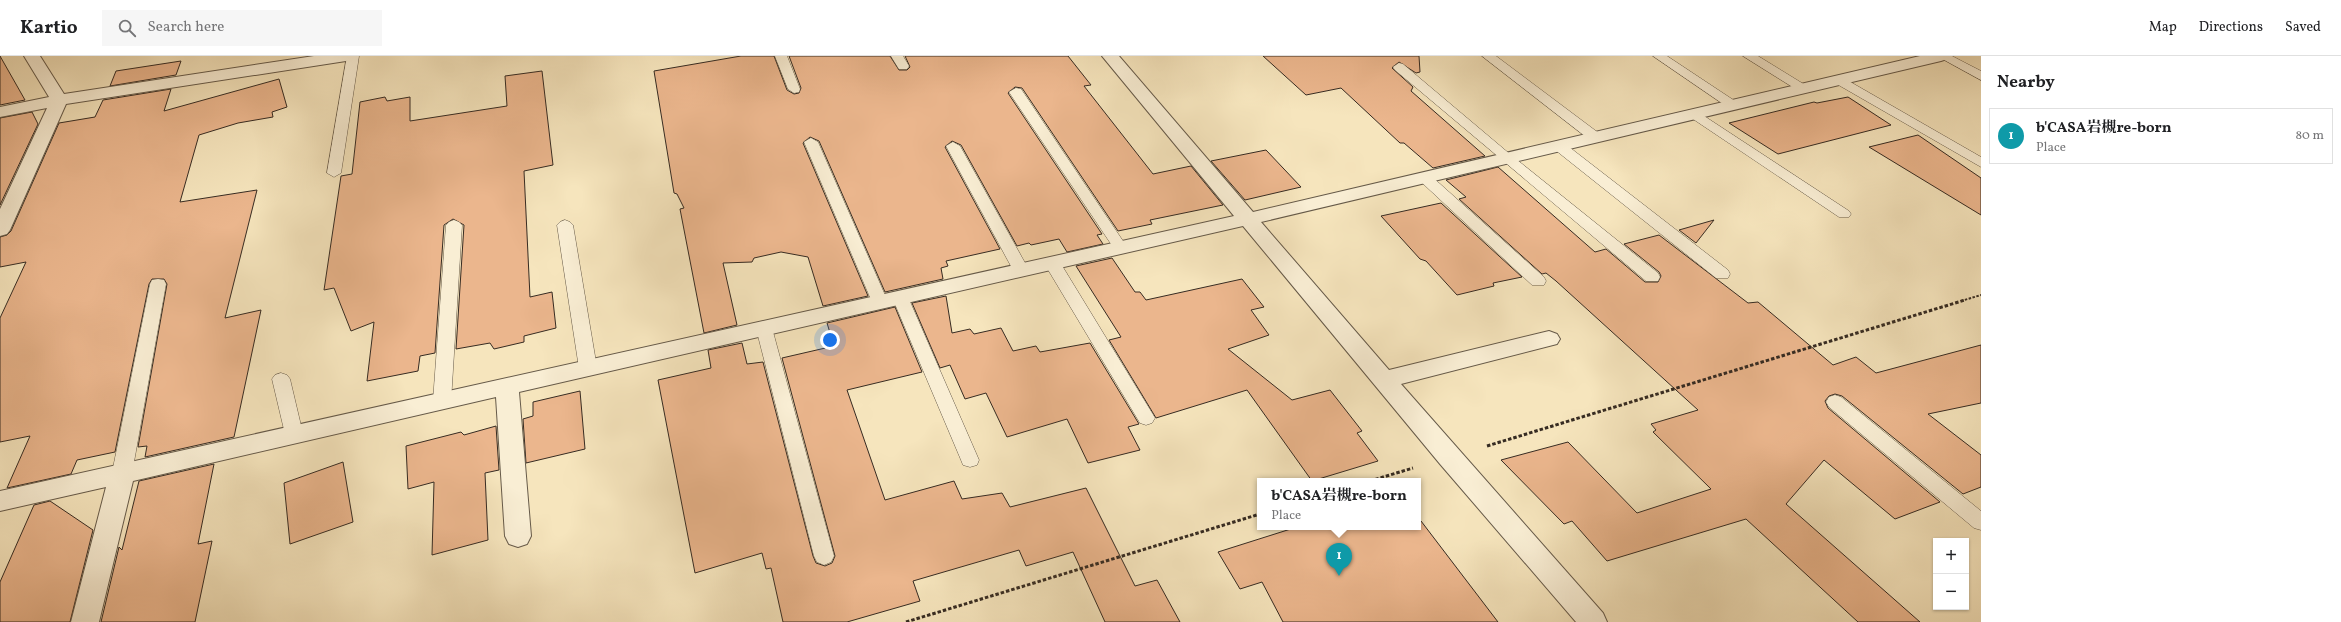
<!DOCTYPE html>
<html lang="en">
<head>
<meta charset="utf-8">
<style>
  :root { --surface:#fff; --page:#f6f6f6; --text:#202124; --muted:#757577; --line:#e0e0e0; --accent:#2563eb }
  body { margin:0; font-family:Vollkorn,"Noto Serif JP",serif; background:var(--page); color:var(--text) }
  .controls { position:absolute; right:12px; bottom:12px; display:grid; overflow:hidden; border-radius:0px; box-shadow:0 1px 3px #0004 }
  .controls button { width:36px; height:36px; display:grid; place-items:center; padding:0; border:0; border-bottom:1px solid var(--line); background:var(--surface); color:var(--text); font:20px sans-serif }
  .you { position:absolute; left:830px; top:284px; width:14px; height:14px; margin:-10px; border:3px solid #fff; border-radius:50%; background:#1a73e8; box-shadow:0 0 0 6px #1a73e833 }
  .badge { display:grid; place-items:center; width:26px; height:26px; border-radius:50%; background:var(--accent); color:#fff; font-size:13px; font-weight:700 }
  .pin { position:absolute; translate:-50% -33px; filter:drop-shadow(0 1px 2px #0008) }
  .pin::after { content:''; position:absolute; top:21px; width:14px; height:12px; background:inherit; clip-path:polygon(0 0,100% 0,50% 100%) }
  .popup { position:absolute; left:1257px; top:422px; width:164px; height:52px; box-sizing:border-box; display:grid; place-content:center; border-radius:0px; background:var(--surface); filter:drop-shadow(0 1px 3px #0005); font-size:13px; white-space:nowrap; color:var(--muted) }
  .popup b { font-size:15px; color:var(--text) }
  .popup::after { content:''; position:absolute; left:50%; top:100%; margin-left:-8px; border:8px solid transparent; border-top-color:var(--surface) }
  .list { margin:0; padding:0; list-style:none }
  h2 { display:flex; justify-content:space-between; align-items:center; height:52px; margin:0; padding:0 16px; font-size:17px }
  h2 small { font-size:13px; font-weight:400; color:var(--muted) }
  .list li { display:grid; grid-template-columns:26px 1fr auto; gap:12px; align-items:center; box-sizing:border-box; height:56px; margin:0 8px 8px; padding:0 8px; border:1px solid var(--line); border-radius:0px }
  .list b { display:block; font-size:15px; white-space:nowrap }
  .list p { margin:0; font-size:13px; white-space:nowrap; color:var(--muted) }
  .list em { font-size:13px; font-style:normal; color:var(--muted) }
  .icon { flex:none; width:22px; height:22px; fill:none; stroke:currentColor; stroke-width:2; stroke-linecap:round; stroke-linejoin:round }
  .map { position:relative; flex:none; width:1981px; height:566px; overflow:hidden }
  header { display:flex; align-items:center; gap:24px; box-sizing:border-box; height:56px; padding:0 20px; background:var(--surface); border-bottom:1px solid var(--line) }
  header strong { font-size:19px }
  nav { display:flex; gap:22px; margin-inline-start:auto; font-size:14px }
  .search { width:280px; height:36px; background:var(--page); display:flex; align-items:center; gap:10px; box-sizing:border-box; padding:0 14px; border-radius:0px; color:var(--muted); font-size:15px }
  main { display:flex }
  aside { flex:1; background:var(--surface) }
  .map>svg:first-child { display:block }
</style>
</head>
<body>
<header>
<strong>Kartio</strong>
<div class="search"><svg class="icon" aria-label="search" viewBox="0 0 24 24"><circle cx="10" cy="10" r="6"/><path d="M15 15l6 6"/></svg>Search here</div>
<nav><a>Map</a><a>Directions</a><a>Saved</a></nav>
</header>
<main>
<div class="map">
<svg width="1981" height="566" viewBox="0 0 1981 566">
  <rect width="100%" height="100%" fill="#f6e5bd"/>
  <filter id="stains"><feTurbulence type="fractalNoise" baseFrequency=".005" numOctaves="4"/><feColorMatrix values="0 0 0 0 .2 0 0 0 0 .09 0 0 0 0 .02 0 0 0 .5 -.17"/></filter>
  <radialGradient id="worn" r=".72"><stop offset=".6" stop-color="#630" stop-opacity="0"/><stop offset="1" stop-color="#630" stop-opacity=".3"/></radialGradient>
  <g fill="#ebb68d" stroke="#362b22">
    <path d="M0,0L25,44L0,49Z"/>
    <path d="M741,0H774L787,34L794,38L799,37L801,32L789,0H890L899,14H907L910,11L905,0H1068L1091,29L1084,30L1153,118L1191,110L1223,149L1150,164L1152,168L1118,175L1022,32L1015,31L1008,37L1102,178L1097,179L1103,188L1067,196L1059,183L1031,189L1029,187L1017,190L961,89L952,85L945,91L1000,193L946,205L948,210L941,212L943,223L885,236L819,85L810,81L803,87L868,240L823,250L808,201L781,196L754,202L752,206L723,207L737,269L704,277L680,153L684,152L677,138L674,137L654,15Z"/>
    <path d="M1263,0H1419L1420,16L1416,17L1399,6L1392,12L1413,31L1411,35L1485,100L1433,112L1404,87H1400L1341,32L1306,39Z"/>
    <path d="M181,5L176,19L110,30L116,15Z"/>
    <path d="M542,15L553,109L524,115L530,241L552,236L556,272L524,280V286L494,293L490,287L456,293L464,169L453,163L444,169L435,297L420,300L418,315L367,325L374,266L351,275L334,232L324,234L341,120L352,118L360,46L385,41L387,45L410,41V65L507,50L505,20Z"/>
    <path d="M279,23L287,51L272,56L273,61L238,67L199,79L180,146L257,134L225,262L261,254L234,381L145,401L147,390L138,391L167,228L164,223H152L149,228L115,396L77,404L71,418L7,432L30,380L0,386V262L26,206L0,211V181L7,179L11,175L59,67L95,61L103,44L171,33L164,55Z"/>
    <path d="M1848,41L1891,69L1778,98L1729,67L1814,46L1817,47Z"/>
    <path d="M32,56L38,68L0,149V62Z"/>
    <path d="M1918,79L1981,122V159L1869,91Z"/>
    <path d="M1266,94L1301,131L1245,144L1211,105Z"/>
    <path d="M1498,111L1595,196L1606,193L1645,226H1658L1661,220L1659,216L1624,188L1659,179L1748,247L1758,246L1833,309L1856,301L1876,317L1981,289V347L1928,358L1981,399V431L1963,438L1842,340L1835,338L1829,340L1825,345L1828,352L1940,446L1895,463L1824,404L1786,448L1920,566H1858L1746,463L1607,505L1572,465L1564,468L1501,404L1568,386L1637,457L1711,433L1653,376L1656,374L1651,368L1698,354L1556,225L1546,217L1542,218L1459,143L1466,141L1446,124Z"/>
    <path d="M1441,147L1522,221L1493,227L1494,230L1457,239L1426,205L1420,203L1381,160Z"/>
    <path d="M1714,164L1696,187L1679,174Z"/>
    <path d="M1112,202L1135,236H1140L1146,244L1242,223L1264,251L1251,254L1269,279L1228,293L1292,344L1330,334L1362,375L1357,377L1378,405L1312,425L1247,334L1156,362L1109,284L1121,281L1076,210Z"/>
    <path d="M946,240L952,277L970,273L974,278L1001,272L1013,295L1036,290L1040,296L1090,287L1139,368L1128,371L1140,394L1088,407L1067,363L1007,381L986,337L965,343L950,309L940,312L912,247Z"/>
    <path d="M895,251L922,316L847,334L885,444L954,425L962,443L1002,437L1010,451L1086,432L1135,530L1157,524L1180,566H1105L1073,496L1026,510L1019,494L913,525L920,545L847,566H783L771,512L766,513L762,497L695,517L658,324L711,312L708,294L742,287L747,308L763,306L813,500L816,507L825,510L832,507L835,500L782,302L834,290L827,267Z"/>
    <path d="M580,335L585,393L526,407L523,363L533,360V346Z"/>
    <path d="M496,370L499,414L485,417L488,484L432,499L434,426L408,433L406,390L461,376L464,379Z"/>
    <path d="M343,406L353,466L290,488L284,427Z"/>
    <path d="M214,408L198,488L212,485L195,566H101L119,491L122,494L139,425Z"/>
    <path d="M50,445L93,474L70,566H0V526L34,449Z"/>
    <path d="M1421,465L1498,566H1283L1262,526L1240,533L1218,496L1297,471H1418V466Z"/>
  </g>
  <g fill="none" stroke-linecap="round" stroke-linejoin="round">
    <g stroke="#665a49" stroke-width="1">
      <g id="service">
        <path d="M347,0H359L341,117L334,121L327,117Z"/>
        <path d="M775,0H787L800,33L799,36L794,37L788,33Z"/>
        <path d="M891,0H903L909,10L907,13H899Z"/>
        <path d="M1482,0H1496L1600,78L1602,81L1600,84H1590Z"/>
        <path d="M1653,0H1667L1741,49L1739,52H1729Z"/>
        <path d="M1743,0H1758L1810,32L1809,35H1799Z"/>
        <path d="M1937,0H1952L1981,15V24Z"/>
        <path d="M1399,7L1403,8L1511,99L1658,217L1660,221L1658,225H1646L1395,14L1393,11Z"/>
        <path d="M1840,20L1981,101V111L1835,27L1834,24Z"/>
        <path d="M1016,32L1021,33L1125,188L1128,191L1125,194H1115L1009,36Z"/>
        <path d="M1695,54L1849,155L1851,158L1849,161H1839L1690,61L1688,58Z"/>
        <path d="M811,82L818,86L888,246L886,250H874L872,246L804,86Z"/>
        <path d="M953,86L960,90L1029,214L1027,218H1015L1013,214L946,90Z"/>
        <path d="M1559,86L1564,87L1728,214L1730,218L1728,222H1716L1554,93L1552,90Z"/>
        <path d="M1424,117L1429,118L1544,221L1546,225L1544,229H1532L1419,124L1417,121L1419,118Z"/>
        <path d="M454,164L459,166L462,169L451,345L448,350L442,352L436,350L433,345L446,169L449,166Z"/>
        <path d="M565,164L570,166L573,169L597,312L594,316L588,318L582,316L579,312L557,169L560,166Z"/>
        <path d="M1052,202L1058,203L1152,357L1155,362L1152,367L1146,369L1140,367L1044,207L1046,203Z"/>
        <path d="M158,223L164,224L166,228L132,417L129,422L122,424L115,422L112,417L150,228L152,224Z"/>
        <path d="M900,236L906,237L908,241L979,404L977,409L970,411L963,409L961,404L892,241L894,237Z"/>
        <path d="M764,266L770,268L772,272L834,500L831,506L824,509L817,506L814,500L756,272L758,268Z"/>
        <path d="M281,317L287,319L290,323L303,378L301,383L294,385L287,383L285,378L272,323L275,319Z"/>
        <path d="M1835,339L1841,341L1981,455V474L1974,472L1829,351L1826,346L1829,341Z"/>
      </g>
    </g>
    <g stroke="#665a49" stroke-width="2">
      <g id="minor">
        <path d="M24,0H40L64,38L314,0H354L352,3L346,5L66,48L10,174L7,178L0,180V153L47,52L0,61V51L49,41Z"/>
        <path d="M1102,0H1119L1253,156L1920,0H1949L1947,3L1941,5L1261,166L1389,314L1549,275L1557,278L1560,283L1557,288L1401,328L1603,557L1607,566H1576L1440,408L1243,170L519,336L531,480L527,488L518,491L509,488L505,480L496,341L133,425L99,566H71L106,431L0,455V435L1234,160Z"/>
      </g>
    </g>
    <path stroke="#362b22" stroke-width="2" stroke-dasharray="2.5 1.5" stroke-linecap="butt" d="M1961,245L1981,239"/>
    <g stroke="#362b22" stroke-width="3" stroke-dasharray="3.5 2" stroke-linecap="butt">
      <path d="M1487,390L1965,244"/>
      <path d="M1370,425L1413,412"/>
      <path d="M906,566L1260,458"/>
    </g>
    <use href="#service" fill="#f9eed4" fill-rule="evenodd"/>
    <use href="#minor" fill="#f9eed4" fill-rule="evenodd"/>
  </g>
  <rect width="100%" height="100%" filter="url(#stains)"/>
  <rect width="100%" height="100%" fill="url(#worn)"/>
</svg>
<div class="controls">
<button>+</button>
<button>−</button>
</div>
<div class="you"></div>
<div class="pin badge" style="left:1339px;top:520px;background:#0f9aa8">1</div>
<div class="popup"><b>b'CASA岩槻re-born</b>Place</div>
</div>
<aside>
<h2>Nearby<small></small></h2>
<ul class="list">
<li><span class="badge" style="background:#0f9aa8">1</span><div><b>b'CASA岩槻re-born</b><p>Place</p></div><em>80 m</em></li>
</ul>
</aside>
</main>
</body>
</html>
